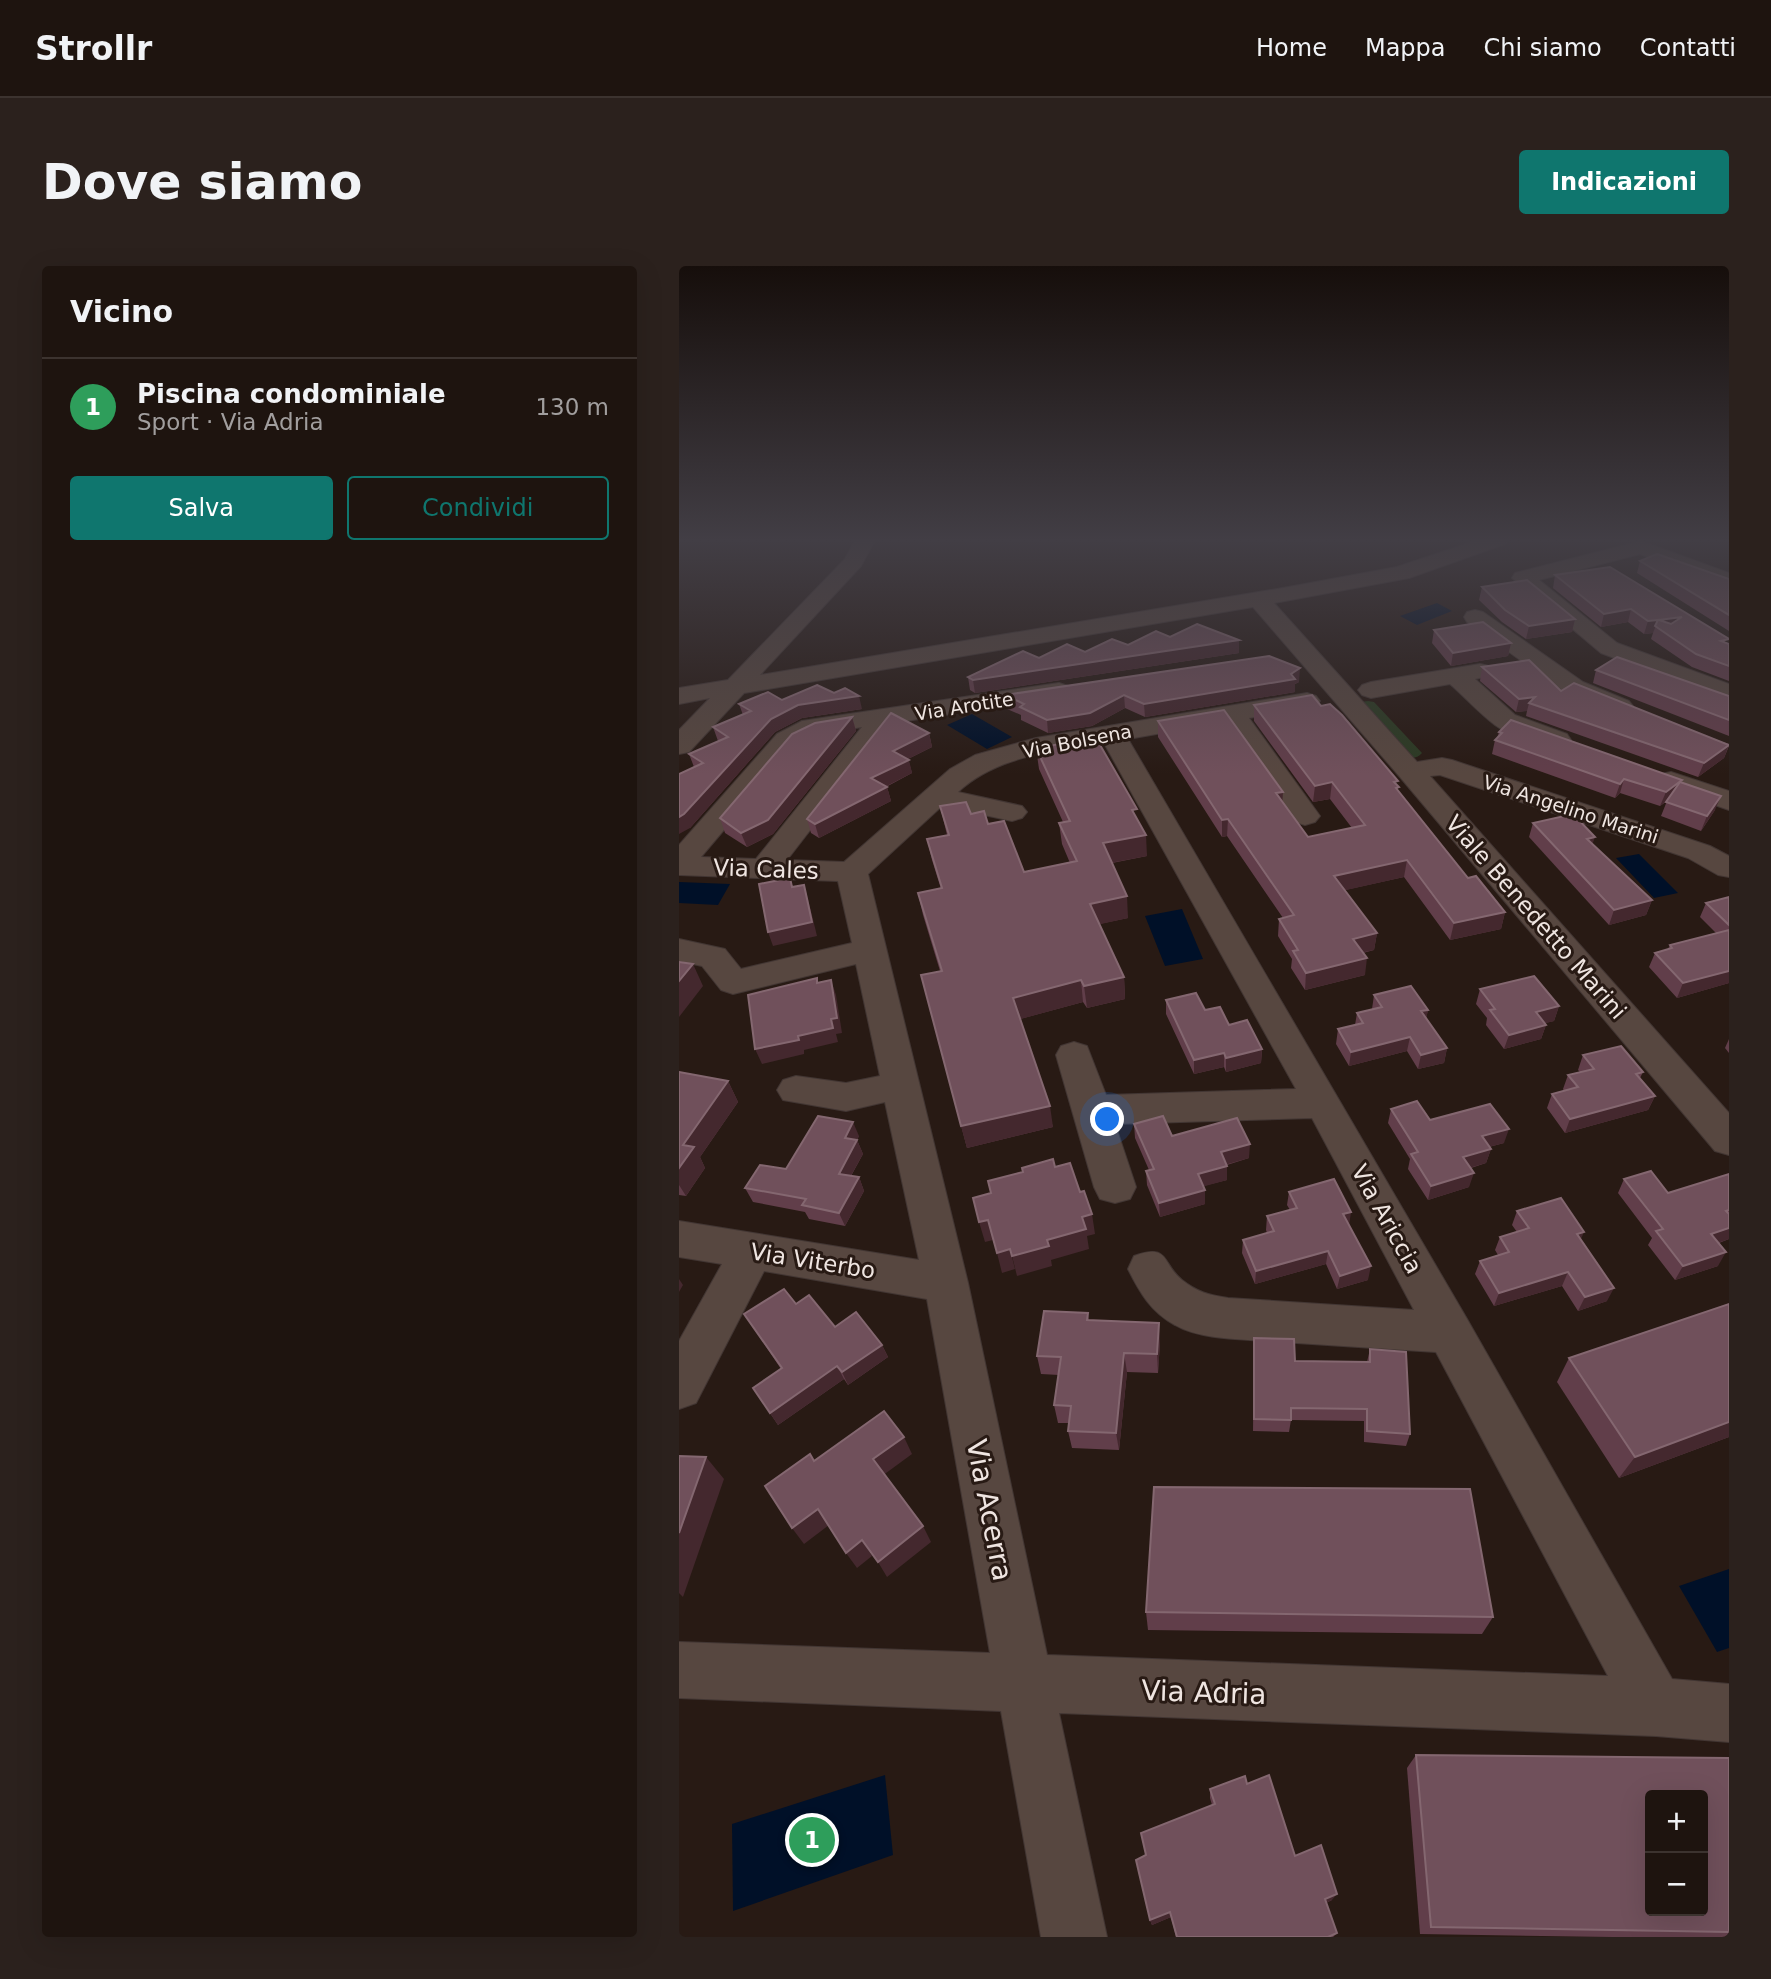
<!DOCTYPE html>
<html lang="it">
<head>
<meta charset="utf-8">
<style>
  :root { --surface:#1e140f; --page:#2b211d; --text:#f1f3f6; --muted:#a19e9e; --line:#3c332f; --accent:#0f766e }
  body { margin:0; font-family:"DejaVu Sans",sans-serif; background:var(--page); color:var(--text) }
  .controls { position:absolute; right:21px; bottom:21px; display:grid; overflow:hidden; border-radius:7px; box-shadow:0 7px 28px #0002 }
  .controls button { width:63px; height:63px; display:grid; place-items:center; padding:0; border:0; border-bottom:2px solid var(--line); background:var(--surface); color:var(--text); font:35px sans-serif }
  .you { position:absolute; left:429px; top:854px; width:24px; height:24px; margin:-18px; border:5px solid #fff; border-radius:50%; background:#1a73e8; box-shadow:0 0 0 10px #1a73e833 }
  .badge { display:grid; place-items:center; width:46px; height:46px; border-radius:50%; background:var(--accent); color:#fff; font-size:23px; font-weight:700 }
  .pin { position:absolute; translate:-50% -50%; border:4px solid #fff; box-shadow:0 2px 7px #0006 }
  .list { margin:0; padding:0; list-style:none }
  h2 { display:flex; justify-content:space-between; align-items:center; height:91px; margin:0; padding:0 28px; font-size:30px }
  h2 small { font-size:23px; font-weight:400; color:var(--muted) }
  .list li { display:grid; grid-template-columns:46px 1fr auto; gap:21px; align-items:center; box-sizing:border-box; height:98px; padding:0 28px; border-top:2px solid var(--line) }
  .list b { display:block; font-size:26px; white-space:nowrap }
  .list p { margin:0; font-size:23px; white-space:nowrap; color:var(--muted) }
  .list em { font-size:23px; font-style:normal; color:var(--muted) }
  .actions { display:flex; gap:14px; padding:21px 28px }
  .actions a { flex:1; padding:16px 0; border:2px solid var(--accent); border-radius:7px; text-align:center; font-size:24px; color:var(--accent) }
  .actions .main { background:var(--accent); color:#fff }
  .map { position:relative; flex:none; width:1050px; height:1671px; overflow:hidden; border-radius:7px }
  header { display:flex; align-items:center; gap:42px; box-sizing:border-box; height:98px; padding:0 35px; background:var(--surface); border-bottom:2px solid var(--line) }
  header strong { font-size:33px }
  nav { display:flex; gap:38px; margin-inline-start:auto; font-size:24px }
  .intro { display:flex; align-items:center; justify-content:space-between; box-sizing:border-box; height:168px; padding:0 42px }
  h1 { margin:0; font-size:49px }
  .button { padding:18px 32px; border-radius:7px; background:var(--accent); color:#fff; font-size:24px; font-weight:700 }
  main { display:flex; gap:42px; padding:0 42px }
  aside { flex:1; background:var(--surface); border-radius:7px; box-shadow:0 7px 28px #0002 }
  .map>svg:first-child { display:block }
</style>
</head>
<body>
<header>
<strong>Strollr</strong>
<nav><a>Home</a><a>Mappa</a><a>Chi siamo</a><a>Contatti</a></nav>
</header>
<div class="intro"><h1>Dove siamo</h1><a class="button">Indicazioni</a></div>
<main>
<aside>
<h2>Vicino<small></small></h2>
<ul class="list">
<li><span class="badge" style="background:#2e9e5b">1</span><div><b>Piscina condominiale</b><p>Sport · Via Adria</p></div><em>130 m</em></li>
</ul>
<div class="actions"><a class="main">Salva</a><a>Condividi</a></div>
</aside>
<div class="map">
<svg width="1050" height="1671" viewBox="0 0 1050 1671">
  <rect width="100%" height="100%" fill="#281a14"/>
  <path fill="#2c3a23" d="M689,435L695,436L743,487C738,493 733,492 726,491L682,436Z"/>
  <g fill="#001028">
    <path d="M758,337L773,345L738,359L721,350Z"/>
    <path d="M293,448L333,471L308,483L268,459Z"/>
    <path d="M960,588L999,627L975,632L937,592Z"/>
    <path d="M0,616L51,618L39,639L0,637Z"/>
    <path d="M503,643L524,693L486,700L466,650Z"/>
    <path d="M1050,1303V1382L1038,1386L1000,1320Z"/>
    <path d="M206,1509L214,1589L54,1645L53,1558Z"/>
  </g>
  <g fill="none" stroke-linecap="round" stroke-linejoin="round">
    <g stroke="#423633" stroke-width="2">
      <g id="minor">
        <path d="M176,274H196L182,300L81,409L604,322L718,301L799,274H829L826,278L730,312L595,337L738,496L763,492L773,494L1031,580L1050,590V611L1039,609L1009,592L761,509L751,510L1050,847V889L1036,885L721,511L574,341L65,427L10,486L0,488V464L31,432L0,438V422L49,414L166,293Z"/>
        <path d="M962,275L1050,307V321L961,288L860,314L938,377L1050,418V435L922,387L833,312L836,307Z"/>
        <path d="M796,344L804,346L904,416L950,435L954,440L950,445L941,448L886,426L788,356L785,351L788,346Z"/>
        <path d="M801,398L810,400L813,405L810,410L796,413L836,449L888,468L892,474L888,480C873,484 829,469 816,459C800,447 786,431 771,418L692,432L683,429L679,424L683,419L692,416Z"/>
        <path d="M380,417L389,420L393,425L389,430L214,457L108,594L165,596L271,503L296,489L357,472L628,427L637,430L641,435L637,440L570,452L641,550L636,556L626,559L616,556L546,456L449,473L788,1053L993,1413L1050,1418V1476L977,1470L380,1447L428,1671H362L322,1445L0,1432V1376L311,1387L248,1033L85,1005L17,1137L0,1143V1075L43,998L0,991V955L240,994L206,836L167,845L104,834L98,824L104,814L117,810L167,817L201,810L177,698L54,728L42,724L23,700L0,695V673L46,683L62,703L173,677L159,615L0,609V579L98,468L123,455ZM183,461L77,593L22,591L116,480L139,468ZM425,477L617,823L427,829L408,780L395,776L382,780L377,789L415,921L421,933L436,937L451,933L457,921L436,858L633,852L735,1044L549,1032C530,1029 518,1026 503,1014C482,997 491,977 455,990L449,1003C461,1027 472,1046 496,1059C523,1075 571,1073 602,1076C654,1079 705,1083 757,1086L929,1410L368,1389L289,1017L189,608L263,540L333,555L343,552L348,546L343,540L279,526C318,490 374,485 425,477Z"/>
        <path d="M992,506L1050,525V544L982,520L978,514L982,508Z"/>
      </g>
    </g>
    <use href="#minor" fill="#574740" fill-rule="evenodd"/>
  </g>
  <g fill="#613e4a">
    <path d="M961,295L1050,313V365L958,307Z"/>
    <path d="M876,309L1050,378V415L1013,401L972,373L974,367L965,368L949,356L922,361L874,322Z"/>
    <path d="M803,321L896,353L893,366L847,373L823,356L800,334Z"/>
    <path d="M755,364L832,377L829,390L772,400L753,377Z"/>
    <path d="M491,371L560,387L296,427L291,424L289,411L360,392L449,379Z"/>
    <path d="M803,401L882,425L1050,478V480L1045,492L1019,511L847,450L848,445L837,446L801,415Z"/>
    <path d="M917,404L1050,430V470L914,417Z"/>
    <path d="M620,416L616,418V426L466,451L446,442L413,460L369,467L342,454V449L328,443L326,429Z"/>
    <path d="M103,434L183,443L123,452L96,466L11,562L15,501L10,488L39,475L34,461L64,449L60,438Z"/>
    <path d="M575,439L718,520L719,524L789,612L826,646L822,663L771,674L725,611L666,624L698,667L695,684L684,687L686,709L626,724L612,702L613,693L599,670L600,653L604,652L548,570L543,571L479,471V455L603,536L629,571L673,562L651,533L634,536L575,455Z"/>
    <path d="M173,451L177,465L94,568L68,581L46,567L41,552Z"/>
    <path d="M820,466L1002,516L1036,544L1022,565L982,550L988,535L981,540L941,527L936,532L813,488L816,474L818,472Z"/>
    <path d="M250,467L253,481L229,493L233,507L207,521H208L212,535L140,572L132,567L128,553Z"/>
    <path d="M357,482L458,553L468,590L433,597L449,652L420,658L445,711L446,733L408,742L404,736L341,753L374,861L288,882L242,709L261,705L244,649L239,627L262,623L253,594L248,573L268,569L261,540L292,548L309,558L345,606L391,597L383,578L380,557L384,556L360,503Z"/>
    <path d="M854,557L913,578L973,634L967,649L930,659L850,571Z"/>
    <path d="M1050,631V717L998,732L970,701L976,687L989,683L991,679L1037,667L1021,651L1027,637Z"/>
    <path d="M801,723L880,740L875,755L866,757L867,759L862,773L825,783L807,759L808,752L797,738Z"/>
    <path d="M695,729L749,744L747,752L768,782L765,797L739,803L728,785L670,800L657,778L659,763L676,759L678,747L693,743Z"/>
    <path d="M487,734L526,744L550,759L583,783L582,797L547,806L545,801L515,808L487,748Z"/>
    <path d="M1050,773V787L1046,782Z"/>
    <path d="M904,789L964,806L961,812L976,830L969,844L886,867L868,842L873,828L885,825L884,823L889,809L901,806L899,804Z"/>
    <path d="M0,806L49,815L59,836L21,891L26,902L7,930L0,929Z"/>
    <path d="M712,843L751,854L825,877L810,881L812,883L807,897L792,902L790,921L749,934L729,903L731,893L709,857Z"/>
    <path d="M455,858L493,870L570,892L548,899V914L524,920L526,938L481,951L468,919L467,905L470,904L456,872Z"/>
    <path d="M180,870L178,874L184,888L172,910L180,911L185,925L166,960L130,953L126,946L74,936L66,922Z"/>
    <path d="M1050,908V973L1040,977L1039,1000L996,1014L969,979L973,972L939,927L945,913L989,927Z"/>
    <path d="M610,926L670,958L689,1014L658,1023L647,998L576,1018L563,987L564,974L588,967L587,964L588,950L611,944L608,939Z"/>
    <path d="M838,945L902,974L928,1035L899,1045L883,1020L815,1040L796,1008L801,995L819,989L816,984L821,971L838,966L833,959Z"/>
    <path d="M117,1038L156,1061L203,1079L209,1091L169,1119L165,1113L99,1159L74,1122L102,1103L65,1048Z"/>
    <path d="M409,1047L410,1055L481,1076L479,1107L448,1106L440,1184L393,1182L389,1165L390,1157H379L375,1139L380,1109L362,1108L358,1090Z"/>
    <path d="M575,1072L616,1095L688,1096L691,1083L731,1168L727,1180L685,1176V1155L612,1154L610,1166L574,1165Z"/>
    <path d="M890,1092L1050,1171L940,1212L878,1116Z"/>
    <path d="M467,1346L814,1351L803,1368L469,1364Z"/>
    <path d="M737,1489L1050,1492V1671H933L741,1668L728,1502Z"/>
    <path d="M568,1518L616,1590L653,1634L647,1637L658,1667L654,1671H497L492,1651L473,1659L471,1654L467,1589L533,1539L531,1532V1523Z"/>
  </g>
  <g fill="#44282e">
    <path d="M952,343L949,356L922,361L925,348Z"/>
    <path d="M1003,351L999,364L980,354Z"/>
    <path d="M896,353L893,366L847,373L850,360Z"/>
    <path d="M979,354L974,367L965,368L969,355Z"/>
    <path d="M560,374V387L296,427L294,414Z"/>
    <path d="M832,377L829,390L772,400L774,387Z"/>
    <path d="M621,402L620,416L616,418V426L466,451L465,438L612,408Z"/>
    <path d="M445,429L446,442L413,460L369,467L368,454Z"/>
    <path d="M180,430L183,443L123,452L96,466L11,562L0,568V551L92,453L119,439Z"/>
    <path d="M856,431L850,437L848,445L837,446L840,433Z"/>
    <path d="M173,451L177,465L94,568L68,581L62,567Z"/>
    <path d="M250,467L253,481L217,499L214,485Z"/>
    <path d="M1050,479L1045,492L1019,511L1025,497Z"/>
    <path d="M230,494L233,507L196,526L192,512Z"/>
    <path d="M945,513L941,527L936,532L941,518Z"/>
    <path d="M1003,514L998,528L981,540L987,526Z"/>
    <path d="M653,516L651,533L634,536L636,520Z"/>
    <path d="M208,521L212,535L140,572L136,558Z"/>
    <path d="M604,526L603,542L597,527Z"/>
    <path d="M1042,530L1036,544L1022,565L1028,550Z"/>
    <path d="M549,553L548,570L543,571V554Z"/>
    <path d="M467,569L468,590L426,598L424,577Z"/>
    <path d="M916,571L911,585L908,573Z"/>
    <path d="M728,594L725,611L654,627L655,610Z"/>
    <path d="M125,619L129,633L138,670L94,680L89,666Z"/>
    <path d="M448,630L449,652L413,660L411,638Z"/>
    <path d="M973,634L967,649L930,659L935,644Z"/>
    <path d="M826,646L822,663L771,674L775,657Z"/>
    <path d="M698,667L695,684L672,689L674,673Z"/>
    <path d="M688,692L686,709L626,724L627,707Z"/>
    <path d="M14,698L24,720L0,751V715Z"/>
    <path d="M1050,705V717L998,732L1004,717Z"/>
    <path d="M445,711L446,733L408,742L405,720Z"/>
    <path d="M152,714L157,729L163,767L157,768L159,776L125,784V788L83,798L76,783L119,770L152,753Z"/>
    <path d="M402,714L404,736L338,754L334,732Z"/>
    <path d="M880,740L875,755L852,761L857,746Z"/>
    <path d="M749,744L746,758L742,745Z"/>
    <path d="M867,759L862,773L825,783L830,769Z"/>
    <path d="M731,771L728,785L670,800L672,786Z"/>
    <path d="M768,782L765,797L739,803L742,789Z"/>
    <path d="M583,783L582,797L547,806V792Z"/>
    <path d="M545,787V801L515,808V794Z"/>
    <path d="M49,815L59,836L21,891L26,902L7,930L0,919V902L4,879Z"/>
    <path d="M976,830L969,844L886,867L891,853Z"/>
    <path d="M371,840L374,861L288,882L282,860Z"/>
    <path d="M174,856L180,870L171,886L166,872Z"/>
    <path d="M830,863L825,877L798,884L803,870Z"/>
    <path d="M178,874L184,888L165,922L160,908Z"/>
    <path d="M571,878L570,892L542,900V886Z"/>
    <path d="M812,883L807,897L780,905L784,891Z"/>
    <path d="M548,900V914L519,922V908Z"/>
    <path d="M795,907L790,921L749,934L752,920Z"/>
    <path d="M180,911L185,925L166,960L160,947Z"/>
    <path d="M526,924V938L481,951L480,937Z"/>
    <path d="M672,946L670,960L664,948Z"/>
    <path d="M413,948L416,968L408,970L410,983L372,994L373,1000L338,1010L333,990L403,951Z"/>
    <path d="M309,954L314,974L306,976L300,956Z"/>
    <path d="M1050,962V973L1024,982L1032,968Z"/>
    <path d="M905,966L899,980L898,968Z"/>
    <path d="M331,983L336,1003L323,1007L318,987Z"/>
    <path d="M649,985L647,998L576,1018L577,1005Z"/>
    <path d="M1047,986L1039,1000L996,1014L1004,1000Z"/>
    <path d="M692,1000L689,1014L658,1023L661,1010Z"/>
    <path d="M889,1006L883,1020L815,1040L820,1027Z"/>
    <path d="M0,1013L4,1019L0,1026Z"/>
    <path d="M935,1022L928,1035L899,1045L906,1031Z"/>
    <path d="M480,1057L481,1076L479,1107L478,1088Z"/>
    <path d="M203,1079L209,1091L169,1119L163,1106Z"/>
    <path d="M445,1087L448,1106L440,1184L437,1167Z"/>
    <path d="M158,1100L165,1113L99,1159L91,1147Z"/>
    <path d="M1050,1156V1171L940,1212L956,1191Z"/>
    <path d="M225,1171L233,1188L203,1210L194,1193Z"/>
    <path d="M27,1191L45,1213L4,1331L0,1327V1267Z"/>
    <path d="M139,1243L150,1259L125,1278L113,1262Z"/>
    <path d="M244,1260L252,1276L208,1311L199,1296Z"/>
    <path d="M183,1274L193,1290L178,1302L167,1287Z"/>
    <path d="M658,1628L653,1634L642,1639L646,1633Z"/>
    <path d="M491,1646L492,1651L473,1659L471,1654Z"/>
  </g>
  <g fill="#70505b" stroke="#846770" stroke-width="2" fill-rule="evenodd">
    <path d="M978,288L1050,313V349L961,295Z"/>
    <path d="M931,301L1050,373L1042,375L1050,378V400L1017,388L976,360L979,354L969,355L952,343L925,348L876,309ZM1003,351L992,358L980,354Z"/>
    <path d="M848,314L896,353L850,360L826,344L803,321Z"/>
    <path d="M804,356L832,377L774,387L755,364Z"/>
    <path d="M518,358L560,374L294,414L289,411L344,385L360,392L388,378L406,386L433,373L449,379L477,365L491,371Z"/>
    <path d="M590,390L621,402L612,408L616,413L465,438L445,429L411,447L368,454L341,441L345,438L326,429Z"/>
    <path d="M938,391L1050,430V454L917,404Z"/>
    <path d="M850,394L882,425L895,417L1050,479L1025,497L850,437L856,431L840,433L803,401Z"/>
    <path d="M138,419L155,427L166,422L180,430L119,439L92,453L5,548L0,551V508L24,497L10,488L49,471L34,461L72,445L60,438L89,426L103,434Z"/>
    <path d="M633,429L642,440L651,438L663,449L719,515L715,516L720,521L717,522L789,612L797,610L826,646L775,657L728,594L655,610L698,667L674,673L688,692L627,707L614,685L619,684L600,653L615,649L549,553L543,554L479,455L545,444L604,526L597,527L629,571L686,559L653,516L636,520L575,439Z"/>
    <path d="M212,447L250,467L214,485L230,494L192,512L208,521L136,558L128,553Z"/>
    <path d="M173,451L89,554L62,567L41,552L113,468L136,457Z"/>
    <path d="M832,454L1003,514L987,526L945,513L941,518L816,474L823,467L820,466Z"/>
    <path d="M417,472L458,543L453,544L467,569L424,577L448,630L411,638L445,711L405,720L402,714L334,732L371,840L282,860L242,709L263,705L239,627L263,622L248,573L270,569L261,540L287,536L292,548L305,545L309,558L325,555L345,606L398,595L380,557L391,555L357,482Z"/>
    <path d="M1001,516L1042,530L1028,550L987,536Z"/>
    <path d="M894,548L916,571L908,573L973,634L935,644L854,557Z"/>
    <path d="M111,612L113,621L125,619L133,656L89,666L80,618Z"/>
    <path d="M1050,631V659L1027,637Z"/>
    <path d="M1050,664V705L1004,717L976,687L993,682L991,679Z"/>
    <path d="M0,696L14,698L0,715Z"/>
    <path d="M855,710L880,740L857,746L867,759L830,769L811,744L816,743L801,723Z"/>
    <path d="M138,712V717L152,714L158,752L152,753L154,762L119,770L120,774L76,783L69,729Z"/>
    <path d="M732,720L749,744L742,745L768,782L742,789L731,771L672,786L659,763L684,757L678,747L703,741L695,729Z"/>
    <path d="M517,727L526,744L541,741L550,759L568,754L583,783L547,792L545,787L515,794L487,734Z"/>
    <path d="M942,780L964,806L957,808L976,830L891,853L873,828L899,821L889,809L915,803L904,789Z"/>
    <path d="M0,806L49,815L4,879L15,881L0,902Z"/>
    <path d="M738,835L751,854L811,838L830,863L803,870L812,883L784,891L795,907L752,920L732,888L739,886L712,843Z"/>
    <path d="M139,850L174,856L166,872L178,874L160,908L180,911L160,947L123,939L127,933L66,922L81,899L107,903Z"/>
    <path d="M484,850L493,870L558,852L571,878L542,886L548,900L519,908L526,924L480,937L467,905L475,903L455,858Z"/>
    <path d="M374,893L376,901L391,897L401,926L405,925L413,948L403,951L407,963L368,974L370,980L333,990L331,983L318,987L309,954L300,956L294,932L312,927L309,915L344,906L343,902Z"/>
    <path d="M972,905L989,927L1050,908V944L1047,945L1050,948V962L1032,968L1047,986L1004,1000L977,965L984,963L945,913Z"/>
    <path d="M655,913L672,946L664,948L692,1000L661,1010L649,985L577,1005L564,974L595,965L588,950L618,942L610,926Z"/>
    <path d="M882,932L905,966L898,968L935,1022L906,1031L889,1006L820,1027L801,995L830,986L821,971L850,962L838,945Z"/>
    <path d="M105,1023L117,1038L130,1029L156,1061L177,1046L203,1079L163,1106L158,1100L91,1147L74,1122L103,1102L65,1048Z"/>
    <path d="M1050,1038V1156L956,1191L890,1092Z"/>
    <path d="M365,1045L409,1047L408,1054L480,1057L478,1088L445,1087L437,1167L389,1165L392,1140L375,1139L382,1091L358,1090Z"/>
    <path d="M575,1072L615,1073L616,1095L691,1096V1083L727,1086L731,1168L688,1165V1143L612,1142V1154L575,1153Z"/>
    <path d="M205,1145L225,1171L194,1193L244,1260L199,1296L183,1274L167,1287L139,1243L113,1262L86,1220L131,1188L135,1195Z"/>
    <path d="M0,1190L27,1191L0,1267Z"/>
    <path d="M475,1221L791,1223L814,1351L467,1346Z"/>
    <path d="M737,1489L1050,1492V1666L752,1661ZM971,1529H1024V1645H971Z"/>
    <path d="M590,1509L616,1590L642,1579L658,1628L646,1633L658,1667L649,1671H498L491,1646L471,1654L457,1594L467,1589L462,1567L536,1538L531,1523L566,1510L568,1518Z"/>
  </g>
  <linearGradient id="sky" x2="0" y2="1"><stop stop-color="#160e0b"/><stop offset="0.54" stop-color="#423e45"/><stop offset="1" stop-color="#423e45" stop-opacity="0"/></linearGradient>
  <rect width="1050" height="508" fill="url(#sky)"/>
  <g text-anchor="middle" stroke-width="6" stroke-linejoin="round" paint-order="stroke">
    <g font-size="19" fill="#efe5e1" stroke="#281a14">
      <text transform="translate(285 440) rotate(-9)" y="7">Via Arotite</text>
      <text transform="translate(398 475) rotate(-11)" y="7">Via Bolsena</text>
      <text transform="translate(892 543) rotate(18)" y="7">Via Angelino Marini</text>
    </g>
    <g font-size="23" fill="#efe5e1" stroke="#281a14">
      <text transform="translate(87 603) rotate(2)" y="8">Via Cales</text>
      <text transform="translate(857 651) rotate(49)" y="8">Viale Benedetto Marini</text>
      <text transform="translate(708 953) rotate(61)" y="8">Via Ariccia</text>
      <text transform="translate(134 995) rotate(9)" y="8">Via Viterbo</text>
    </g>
    <g font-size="28" fill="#efe5e1" stroke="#281a14">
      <text transform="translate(311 1244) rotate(79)" y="10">Via Acerra</text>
      <text transform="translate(525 1426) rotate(2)" y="10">Via Adria</text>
    </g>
  </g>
</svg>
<div class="controls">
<button>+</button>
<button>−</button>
</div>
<div class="you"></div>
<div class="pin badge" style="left:133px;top:1574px;background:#2e9e5b">1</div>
</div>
</main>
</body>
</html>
